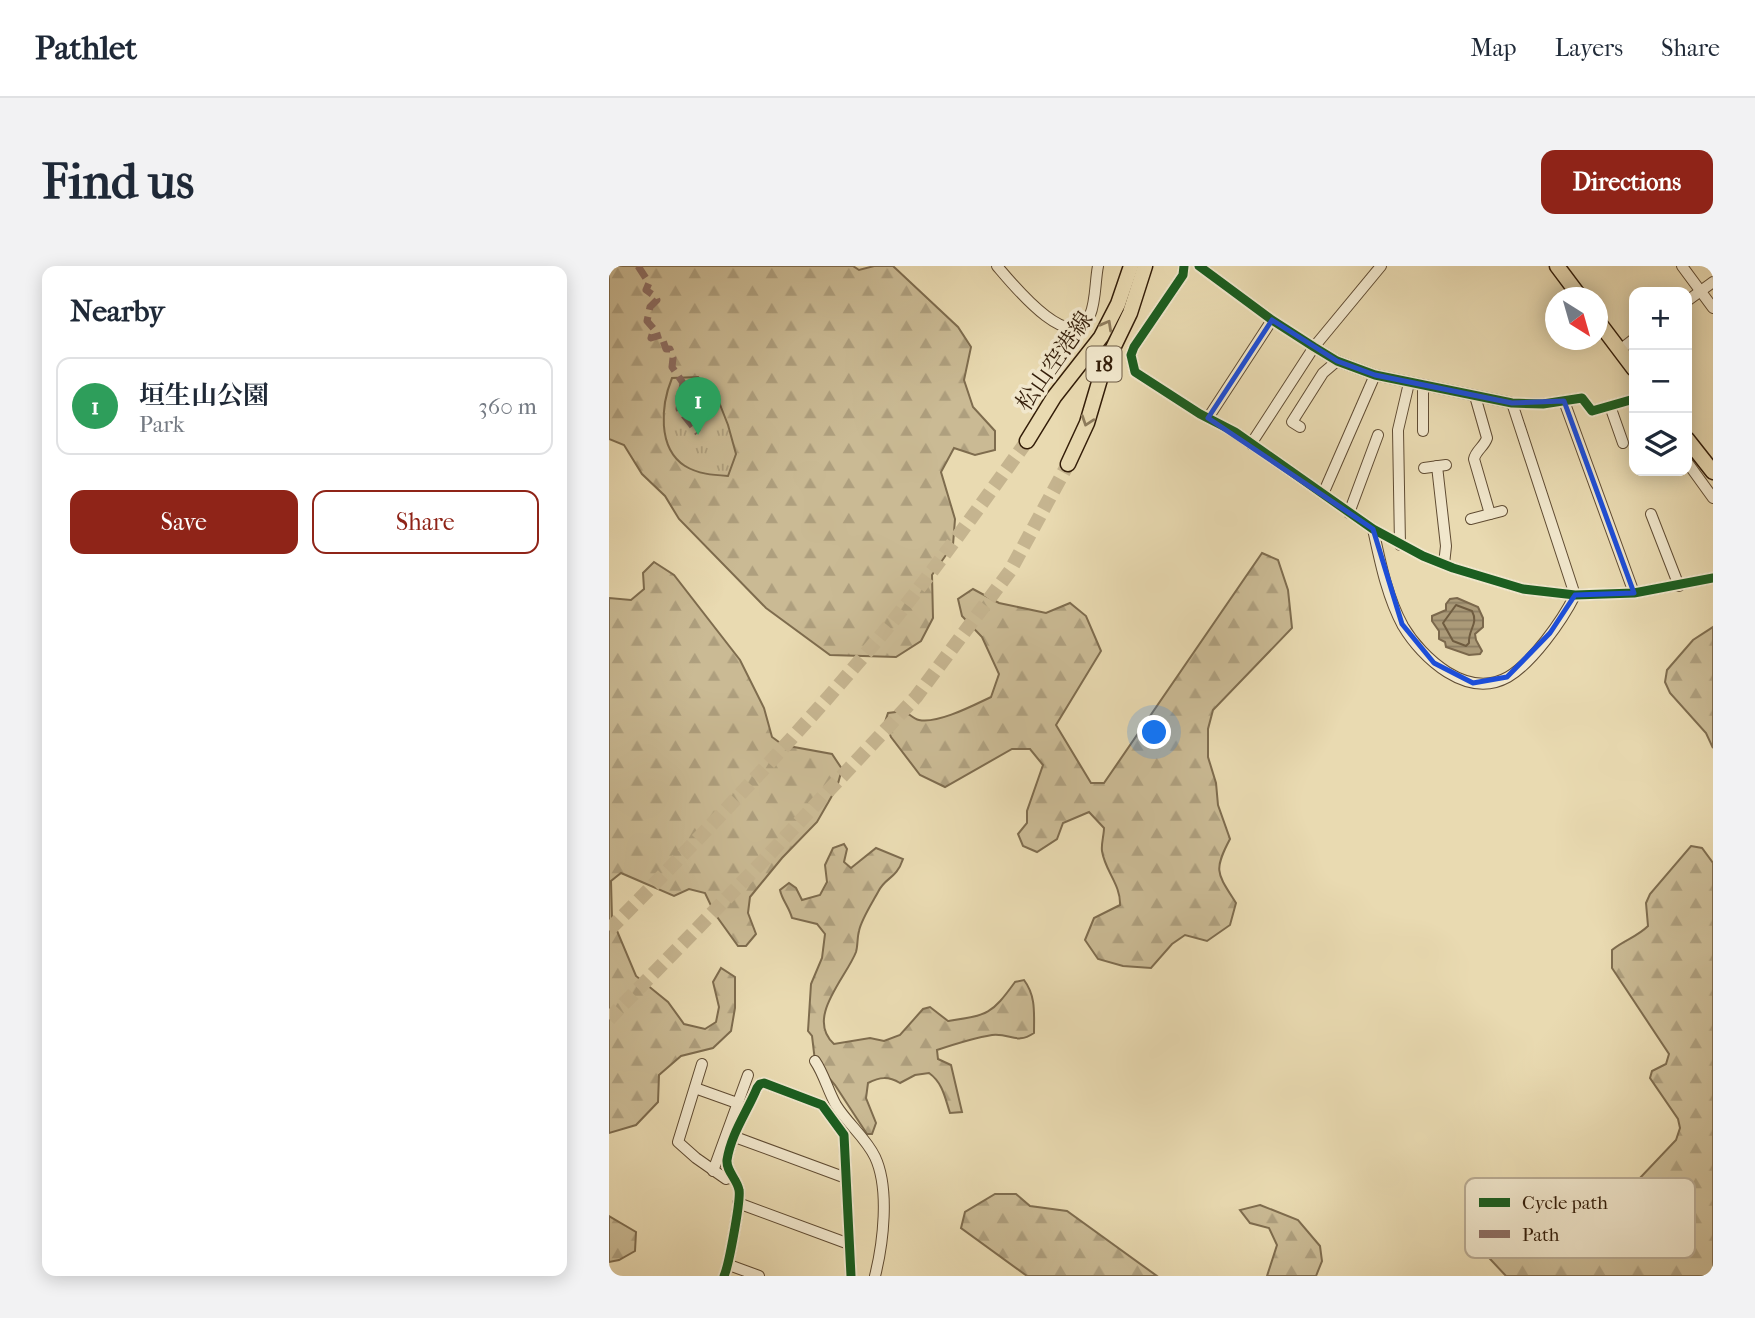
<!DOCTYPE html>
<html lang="en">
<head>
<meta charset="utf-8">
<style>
  :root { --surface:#fff; --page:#f2f2f3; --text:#1f2937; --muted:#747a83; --line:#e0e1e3; --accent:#8f2418 }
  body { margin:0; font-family:"IM FELL French Canon","Noto Serif JP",serif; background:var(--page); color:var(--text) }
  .controls { position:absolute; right:21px; top:21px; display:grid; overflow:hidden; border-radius:14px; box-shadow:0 4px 18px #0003 }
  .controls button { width:63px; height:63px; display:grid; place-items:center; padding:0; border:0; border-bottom:2px solid var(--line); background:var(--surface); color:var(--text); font:35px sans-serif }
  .compass { position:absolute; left:936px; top:21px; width:63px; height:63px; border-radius:50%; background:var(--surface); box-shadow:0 4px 18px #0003; rotate:143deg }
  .you { position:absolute; left:546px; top:467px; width:24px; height:24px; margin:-18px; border:5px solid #fff; border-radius:50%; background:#1a73e8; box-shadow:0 0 0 10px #1a73e833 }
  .badge { display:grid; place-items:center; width:46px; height:46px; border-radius:50%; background:var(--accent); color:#fff; font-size:23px; font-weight:700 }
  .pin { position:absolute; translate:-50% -58px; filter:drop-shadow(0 2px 4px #0008) }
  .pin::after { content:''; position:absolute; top:37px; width:24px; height:21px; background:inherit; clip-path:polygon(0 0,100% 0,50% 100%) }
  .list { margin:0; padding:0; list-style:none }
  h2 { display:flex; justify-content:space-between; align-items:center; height:91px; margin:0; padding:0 28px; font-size:30px }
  h2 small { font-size:23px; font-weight:400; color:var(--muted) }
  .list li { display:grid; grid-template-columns:46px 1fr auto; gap:21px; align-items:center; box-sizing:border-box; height:98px; margin:0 14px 14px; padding:0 14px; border:2px solid var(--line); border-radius:14px }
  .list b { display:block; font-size:26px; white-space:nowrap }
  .list p { margin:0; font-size:23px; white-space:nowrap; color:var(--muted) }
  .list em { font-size:23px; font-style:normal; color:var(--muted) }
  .actions { display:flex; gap:14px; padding:21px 28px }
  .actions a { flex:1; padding:16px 0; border:2px solid var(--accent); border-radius:14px; text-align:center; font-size:24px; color:var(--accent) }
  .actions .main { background:var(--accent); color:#fff }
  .icon { flex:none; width:38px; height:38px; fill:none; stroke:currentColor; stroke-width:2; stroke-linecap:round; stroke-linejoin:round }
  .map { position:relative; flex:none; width:1104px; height:1010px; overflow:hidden; border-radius:14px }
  header { display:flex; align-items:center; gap:42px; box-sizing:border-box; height:98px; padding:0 35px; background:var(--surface); border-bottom:2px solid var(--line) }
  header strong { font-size:33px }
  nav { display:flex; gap:38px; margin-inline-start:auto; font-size:24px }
  .intro { display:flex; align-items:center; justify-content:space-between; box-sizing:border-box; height:168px; padding:0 42px }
  h1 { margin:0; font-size:49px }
  .button { padding:18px 32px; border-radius:14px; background:var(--accent); color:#fff; font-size:24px; font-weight:700 }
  main { display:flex; gap:42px; padding:0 42px }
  aside { flex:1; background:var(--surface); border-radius:14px; box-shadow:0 4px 18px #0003 }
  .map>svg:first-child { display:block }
</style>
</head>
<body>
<header>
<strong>Pathlet</strong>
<nav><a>Map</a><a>Layers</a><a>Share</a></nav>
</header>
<div class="intro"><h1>Find us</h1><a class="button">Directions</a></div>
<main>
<aside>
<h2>Nearby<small></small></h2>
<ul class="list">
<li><span class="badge" style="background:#2e9e5b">1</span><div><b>垣生山公園</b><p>Park</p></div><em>360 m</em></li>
</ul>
<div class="actions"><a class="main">Save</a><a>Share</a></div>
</aside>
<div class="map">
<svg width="1104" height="1010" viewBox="0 0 1104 1010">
  <defs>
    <pattern id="forest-firs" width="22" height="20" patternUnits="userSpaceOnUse" patternTransform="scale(1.75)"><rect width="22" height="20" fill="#caba94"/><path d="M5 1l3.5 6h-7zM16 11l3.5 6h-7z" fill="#ae9f7e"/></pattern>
    <pattern id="park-tufts" width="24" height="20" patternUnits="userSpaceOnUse" patternTransform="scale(1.75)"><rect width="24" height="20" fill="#caba94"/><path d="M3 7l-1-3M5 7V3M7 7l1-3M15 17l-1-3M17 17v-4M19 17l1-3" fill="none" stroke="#ae9f7e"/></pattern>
    <pattern id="water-rules" width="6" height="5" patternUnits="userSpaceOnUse" patternTransform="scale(1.75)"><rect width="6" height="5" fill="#ab9a78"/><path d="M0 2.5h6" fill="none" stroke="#8c7d61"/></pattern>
  </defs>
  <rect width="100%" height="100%" fill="#e9dab1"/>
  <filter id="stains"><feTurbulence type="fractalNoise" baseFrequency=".00286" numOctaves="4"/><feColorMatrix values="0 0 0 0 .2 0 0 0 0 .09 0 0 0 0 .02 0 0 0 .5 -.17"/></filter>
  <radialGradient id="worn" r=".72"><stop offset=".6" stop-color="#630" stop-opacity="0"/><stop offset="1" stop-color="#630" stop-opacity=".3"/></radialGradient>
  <g fill="url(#forest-firs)" stroke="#7e6c4e" stroke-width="2">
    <path d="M0,0H244L250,4L265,0H284L349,61L362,81L355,114L364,141L386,165V184L366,189L345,182L332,206L346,253L344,279L323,309L324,352L312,375L287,391L221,389L157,342L70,253L56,230L33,208L15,179L0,173Z"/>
    <path d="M653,287L669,294L679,324L683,362L604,444L599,463V491L607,517L609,539L621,573C604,605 608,607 627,637L621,659L598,675L576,669L563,678L542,702L514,700L489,693L476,674L485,652L511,639C512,619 496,605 493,585C492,578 495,569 495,562L480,546L454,557L448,573L428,586L414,580L409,568L418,557V545L434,499L421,483H403L336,521L311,509L282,471L276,456L279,447L295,445C299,447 305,453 310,454C329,458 365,439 382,431L390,408L373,371L353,350L349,333L364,323L390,337L437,347L461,337L477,350L492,385L447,459L482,517H495Z"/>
    <path d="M45,296L65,309L131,394L155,442L163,471L174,479L223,488L233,503L228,521L208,556L173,592L141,631L139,647L147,668L137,680H129L106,648L96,627L80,623L65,630L12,607L2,615L3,653L27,710L59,736L75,758L96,763L107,756L110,741L104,716L112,702L126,711V742L122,765L104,782L72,790L50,809L49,836L27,859L0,867V332L22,334L35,323L34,307Z"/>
    <path d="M1104,361V482L1097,467L1061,427L1056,416L1058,404L1084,374Z"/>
    <path d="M235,578L238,583L235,596L242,602L267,582L294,593C287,614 277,610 269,626C263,637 252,654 250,665C248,672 249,679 247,686C237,712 196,752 225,778L261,772L275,775L291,769L314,743L321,741L339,755C379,749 382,749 406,716L415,714C427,730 425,747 425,767C407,779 402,767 383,769C364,772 346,778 328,784L329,793L342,799L353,846L341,847C336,832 334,817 320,807L306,809L291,817C279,810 271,811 259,817L257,832L267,857L263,868H258L226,819L206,795L203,770L199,765L202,718L213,692L216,668L208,658L183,652C180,641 173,634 171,624L180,617L187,622L193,634L211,629L218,616L216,599L224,582Z"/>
    <path d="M1082,580L1093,582L1104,597V1010H897L869,980V970C902,941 902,962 936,956C947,954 957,946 968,946C980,946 978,953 994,951L1067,874L1071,862L1069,853L1041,812L1043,805L1057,798L1060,788L1003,702V684C1015,674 1028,671 1039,660L1037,637L1041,628Z"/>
    <path d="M386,928H407L421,940L458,945L548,1010H418L352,962L356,946Z"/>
    <path d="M651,939L689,954L711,980L713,995L707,1010H658L668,979L660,962L641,957L631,944Z"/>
    <path d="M0,950L27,966L26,985L10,994L0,996Z"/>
  </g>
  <path fill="url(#park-tufts)" stroke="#7e6c4e" stroke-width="2" d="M89,111L108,131L119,159L127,188L119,210C104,209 89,208 76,200C48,182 52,139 63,112Z"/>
  <path fill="url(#water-rules)" stroke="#7b684c" stroke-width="2" d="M848,332L869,341L874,352V361L866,368L867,374L873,385L871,388L860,389L837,381L836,376L830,373V365L823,355V350L837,344V338L841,333Z"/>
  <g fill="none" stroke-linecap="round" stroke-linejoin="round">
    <path stroke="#6f5c40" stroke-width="2" d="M847,339L863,345C870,358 859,363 860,377L857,380L844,375L834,357Z"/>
    <g stroke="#c5b48f" stroke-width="14" stroke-dasharray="14 7" stroke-linecap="butt">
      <path d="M0,664C100,563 198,460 288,350C333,294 375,234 418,175"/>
      <path d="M0,753L153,596L307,431L401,305L459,198"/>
    </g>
    <g stroke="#604c33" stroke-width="12">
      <g id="minor">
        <path d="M388,0C401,15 463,93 481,49C487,35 486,15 489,0"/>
        <path d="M575,0L574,9L525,81L522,89L526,106L591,148L626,166L764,263L814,290L844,302L914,323L966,329L1025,327L1104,312"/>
        <path d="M590,0L663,54L705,81L728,95L766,109L903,137L934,138L973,132L983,145L1025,133"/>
        <path d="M1073,0L1104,42"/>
        <path d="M1078,35L1104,16"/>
        <path d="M1011,84L1025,73"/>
        <path d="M814,119V165"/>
        <path d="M866,130L878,172C875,181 867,184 865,193L881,248"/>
        <path d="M955,135L1025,327"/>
        <path d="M1001,140L1014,177"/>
        <path d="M599,152L663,54"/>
        <path d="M691,161L683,156L714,107L728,95"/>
        <path d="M642,178L705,81L772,0"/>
        <path d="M1078,196L1104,232"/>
        <path d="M828,200L837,280L835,298"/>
        <path d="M815,202L837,199"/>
        <path d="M714,228L766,109"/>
        <path d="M740,247L769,169"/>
        <path d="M1042,248L1070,320"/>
        <path d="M862,253L893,245"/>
        <path d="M764,263C771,295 778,331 794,360C813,392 858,434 899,411C923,397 953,355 966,329L903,137"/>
        <path d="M791,279L789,164L800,117"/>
        <path d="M206,795C215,808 219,825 227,839C238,857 257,872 266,891C281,923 274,978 266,1010"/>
        <path d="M93,798L69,876L87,892L117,913L124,911"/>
        <path d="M86,822L128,837"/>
        <path d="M126,871L237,912"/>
        <path d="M104,905L139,809"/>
        <path d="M129,937L240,978"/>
        <path d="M120,999L150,1010"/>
        <path d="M115,1010C120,999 132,933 130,924C128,913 117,905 118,894C122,868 138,846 148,822L151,818L155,817L213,839L235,869L242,1010"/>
      </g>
    </g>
    <g stroke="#331d09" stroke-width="17">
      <g id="primary">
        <path d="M948,0L972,32"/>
        <path d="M988,54L1025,103"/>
        <path d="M1078,173L1104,206"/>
        <path d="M418,175L445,131L492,71L509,38L522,0"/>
        <path d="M459,198L478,157L494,103L521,47L536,0"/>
      </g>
    </g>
    <use href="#minor" stroke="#f1e7cc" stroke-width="10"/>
    <use href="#primary" stroke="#e9dab1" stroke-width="14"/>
    <path stroke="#8d6e63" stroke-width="7" stroke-dasharray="14 7" stroke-linecap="butt" d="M29,0L40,17L37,24L47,31L48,34L41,41L38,55L45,63L42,72L52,69L57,83H61L64,92L63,101L74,117L70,143L89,167"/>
    <g stroke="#f1e7cc" stroke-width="13">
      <g id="cycleway">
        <path d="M575,0L574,9L525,81L522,89L526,106L591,148L626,166L764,263L814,290L844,302L914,323L966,329L1025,327L1104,312"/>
        <path d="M590,0L663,54L705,81L728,95L766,109L903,137L934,138L973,132L983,145L1025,133"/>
        <path d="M115,1010C120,999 132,933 130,924C128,913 117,905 118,894C122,868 138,846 148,822L151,818L155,817L213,839L235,869L242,1010"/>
      </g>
    </g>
    <use href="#cycleway" stroke="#1b5e20" stroke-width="9"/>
  </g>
  <defs><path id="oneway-chevron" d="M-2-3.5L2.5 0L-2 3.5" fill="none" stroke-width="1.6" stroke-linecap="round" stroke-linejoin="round" transform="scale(1.75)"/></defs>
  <g stroke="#8e7c5d">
    <use href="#oneway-chevron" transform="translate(498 59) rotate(-61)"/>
    <use href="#oneway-chevron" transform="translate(478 155) rotate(109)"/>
  </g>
  <path fill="none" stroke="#1d4ed8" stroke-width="5" stroke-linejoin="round" d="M663,54L728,95L766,109L903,137L955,135L1025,327L966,329L941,367L898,411L864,417L825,397L793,358L764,263L599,152Z"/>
  <g text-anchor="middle" stroke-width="7" stroke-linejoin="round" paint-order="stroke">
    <rect fill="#f1e7cc" stroke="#6c5a44" stroke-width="2" x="477.5" y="80.5" width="35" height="35" rx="5"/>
    <g font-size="21" font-weight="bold" fill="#331d09">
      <text x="495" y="105">18</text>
    </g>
    <g font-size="23" fill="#331d09" stroke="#f1e7cc">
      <text transform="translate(445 95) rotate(-55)" y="8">松山空港線</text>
    </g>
  </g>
  <rect x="856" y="912" width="230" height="80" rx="10" fill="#f1e7cc" stroke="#b8aa92" stroke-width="2"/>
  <rect x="870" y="932" width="31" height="9" fill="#1b5e20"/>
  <rect x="870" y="964" width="31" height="8" fill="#8d6e63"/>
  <g font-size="19" fill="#331d09">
    <text x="913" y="943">Cycle path</text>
    <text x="913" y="975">Path</text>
  </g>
  <rect width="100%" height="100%" filter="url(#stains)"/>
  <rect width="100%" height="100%" fill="url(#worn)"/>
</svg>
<div class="controls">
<button>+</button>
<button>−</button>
<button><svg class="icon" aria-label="layers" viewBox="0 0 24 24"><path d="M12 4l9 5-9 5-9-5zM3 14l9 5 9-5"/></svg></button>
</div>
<svg class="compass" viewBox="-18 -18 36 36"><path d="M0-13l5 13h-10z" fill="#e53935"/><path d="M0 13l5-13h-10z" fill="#747a83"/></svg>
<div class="you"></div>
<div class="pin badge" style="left:89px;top:169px;background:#2e9e5b">1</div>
</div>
</main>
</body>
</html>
